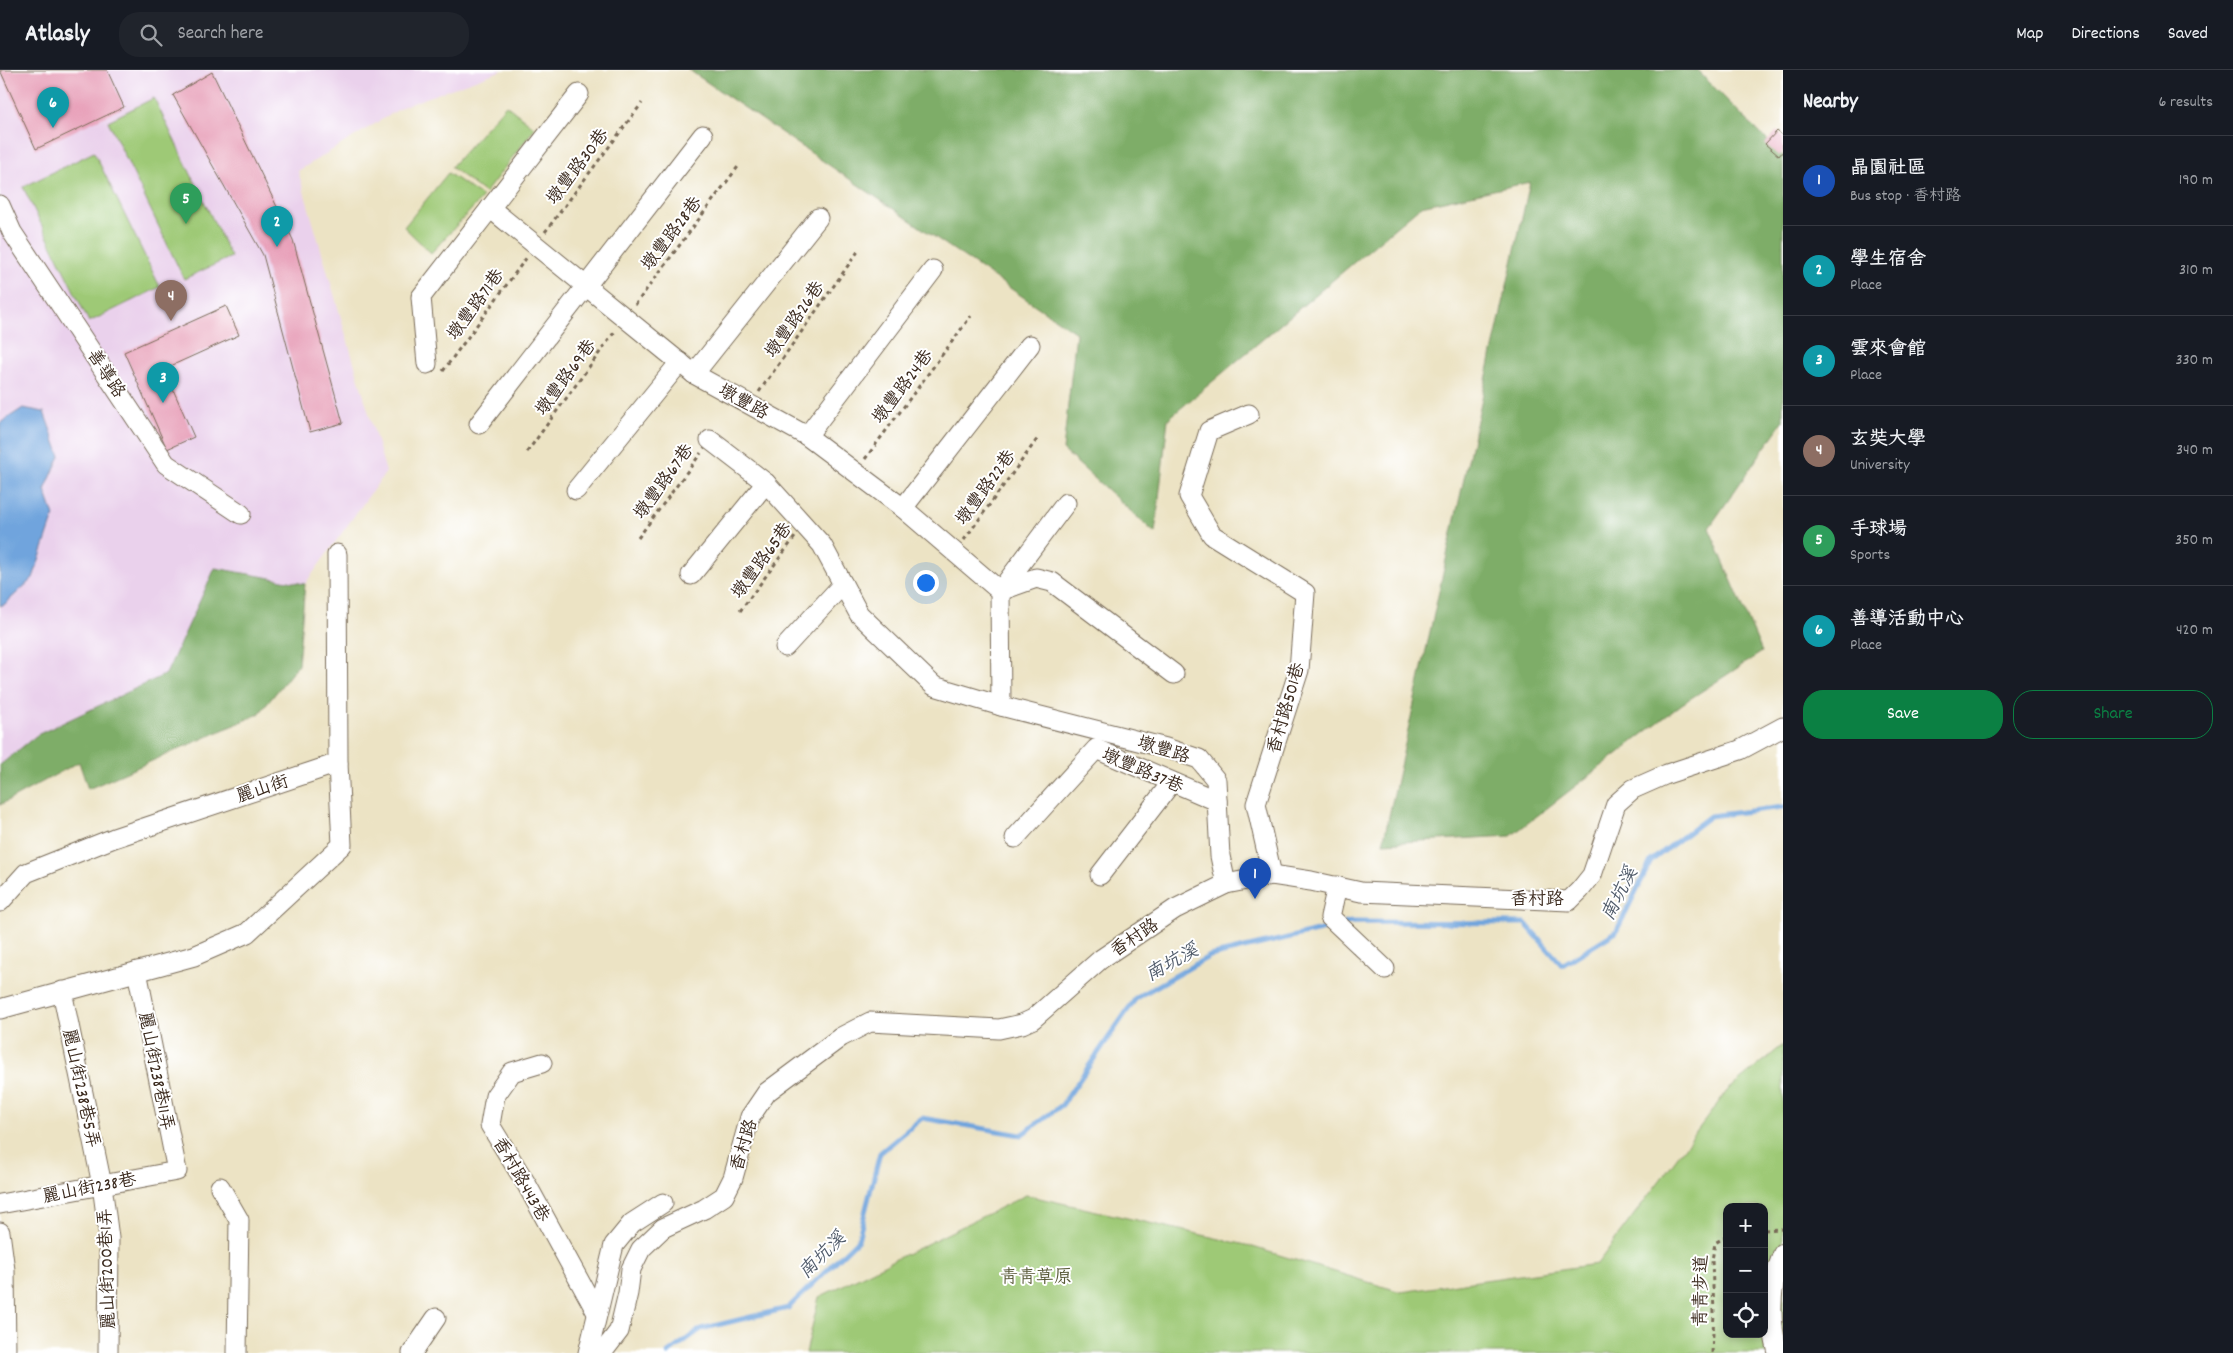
<!DOCTYPE html>
<html lang="en">
<head>
<meta charset="utf-8">
<style>
  :root { --surface:#171b24; --page:#20242c; --text:#f1f3f6; --muted:#9ea1a6; --line:#363941; --accent:#0b8043 }
  body { margin:0; font-family:Dekko,"LXGW WenKai TC",sans-serif; background:var(--page); color:var(--text) }
  .controls { position:absolute; right:15px; bottom:15px; display:grid; overflow:hidden; border-radius:10px; box-shadow:0 2px 8px #0003 }
  .controls button { width:45px; height:45px; display:grid; place-items:center; padding:0; border:0; border-bottom:1px solid var(--line); background:var(--surface); color:var(--text); font:25px sans-serif }
  .you { position:absolute; left:925px; top:512px; width:18px; height:18px; margin:-12px; border:4px solid #fff; border-radius:50%; background:#1a73e8; box-shadow:0 0 0 8px #1a73e833 }
  .badge { display:grid; place-items:center; width:32px; height:32px; border-radius:50%; background:var(--accent); color:#fff; font-size:16px; font-weight:700 }
  .pin { position:absolute; translate:-50% -41px; filter:drop-shadow(0 1px 2px #0008) }
  .pin::after { content:''; position:absolute; top:26px; width:18px; height:15px; background:inherit; clip-path:polygon(0 0,100% 0,50% 100%) }
  .list { margin:0; padding:0; list-style:none }
  h2 { display:flex; justify-content:space-between; align-items:center; height:65px; margin:0; padding:0 20px; font-size:21px }
  h2 small { font-size:16px; font-weight:400; color:var(--muted) }
  .list li { display:grid; grid-template-columns:32px 1fr auto; gap:15px; align-items:center; box-sizing:border-box; height:90px; padding:0 20px; border-top:1px solid var(--line) }
  .list b { display:block; font-size:19px; white-space:nowrap }
  .list p { margin:0; font-size:16px; white-space:nowrap; color:var(--muted) }
  .list em { font-size:16px; font-style:normal; color:var(--muted) }
  .actions { display:flex; gap:10px; padding:15px 20px }
  .actions a { flex:1; padding:11px 0; border:1px solid var(--accent); border-radius:20px; text-align:center; font-size:18px; color:var(--accent) }
  .actions .main { background:var(--accent); color:#fff }
  .icon { flex:none; width:28px; height:28px; fill:none; stroke:currentColor; stroke-width:2; stroke-linecap:round; stroke-linejoin:round }
  .map { position:relative; flex:none; width:1783px; height:1283px; overflow:hidden }
  header { display:flex; align-items:center; gap:30px; box-sizing:border-box; height:70px; padding:0 25px; background:var(--surface); border-bottom:1px solid var(--line) }
  header strong { font-size:24px }
  nav { display:flex; gap:28px; margin-inline-start:auto; font-size:18px }
  .search { width:350px; height:45px; background:var(--page); display:flex; align-items:center; gap:12px; box-sizing:border-box; padding:0 18px; border-radius:20px; color:var(--muted); font-size:19px }
  main { display:flex }
  aside { flex:1; background:var(--surface) }
  .map>svg:first-child { display:block }
</style>
</head>
<body>
<header>
<strong>Atlasly</strong>
<div class="search"><svg class="icon" aria-label="search" viewBox="0 0 24 24"><circle cx="10" cy="10" r="6"/><path d="M15 15l6 6"/></svg>Search here</div>
<nav><a>Map</a><a>Directions</a><a>Saved</a></nav>
</header>
<main>
<div class="map">
<svg width="1783" height="1283" viewBox="0 0 1783 1283">
  <rect width="100%" height="100%" fill="#fff"/>
  <filter id="ink" filterUnits="userSpaceOnUse"><feTurbulence type="fractalNoise" baseFrequency=".02" numOctaves="2"/><feDisplacementMap in="SourceGraphic" scale="10" xChannelSelector="R" yChannelSelector="G"/><feConvolveMatrix kernelMatrix="1 2 1 2 8 2 1 2 1" color-interpolation-filters="sRGB"/></filter>
  <filter id="wash" filterUnits="userSpaceOnUse"><feTurbulence type="fractalNoise" baseFrequency=".0096" numOctaves="4" result="noise"/><feDisplacementMap in="SourceGraphic" scale="20" xChannelSelector="R" yChannelSelector="G"/><feGaussianBlur stdDeviation="1.12" result="paint"/><feColorMatrix in="noise" values="0 0 0 0 0 0 0 0 0 0 0 0 0 0 0 0 0 1.4 0 .05"/><feComposite in="paint" operator="in"/></filter>
  <g filter="url(#wash)">
    <rect width="100%" height="100%" fill="#ece3c4"/>
    <path fill="#ead1ec" d="M0,0H503L404,36L298,101L386,402L305,514L215,498L166,604L37,665L0,695Z"/>
    <g fill="#9ec976" stroke="#6c7a4a" fill-rule="evenodd">
      <path d="M154,28L231,187L184,209L108,51Z"/>
      <path d="M506,35L535,58L485,123L451,97Z"/>
      <path d="M94,82L160,217L89,252L23,117Z"/>
      <path d="M448,103L483,127L431,183L404,157Z"/>
      <path d="M1783,975V1283H806L819,1227L1026,1125L1246,1175L1401,1222L1597,1194L1727,1021ZM1727,1137H1764V1264H1727Z"/>
    </g>
    <g fill="#7ead67" stroke="#5c6c42">
      <path d="M689,0H1697L1783,86V351L1709,458L1762,582L1682,634L1511,766L1383,773L1530,112L1421,136L1168,349L1155,463L1063,380L1076,263Z"/>
      <path d="M215,498L305,514L298,595L259,644L88,719L79,692L0,735V695L37,665L166,604Z"/>
    </g>
    <path fill="#70a4dd" stroke="#56677e" d="M23,338L44,342L60,386L45,420L54,446L33,508L5,534L0,536V353Z"/>
    <g fill="none" stroke-linecap="round" stroke-linejoin="round">
      <g stroke="#70a4dd" stroke-width="5">
        <path d="M1344,854L1351,852L1525,853L1562,895L1616,862L1651,791L1710,746L1783,737"/>
        <path d="M668,1283L701,1259L788,1238L858,1170L880,1083L922,1048L1021,1065L1062,1035L1136,928L1210,886L1334,857"/>
      </g>
    </g>
    <g id="blocks">
      <g fill="#e8a1ba">
        <path d="M0,0H107L124,37L36,79Z"/>
        <path d="M212,2L293,170L343,353L310,362L263,185L173,25Z"/>
        <path d="M1777,61L1783,66V81L1779,86L1765,74Z"/>
        <path d="M226,236L239,265L164,299L194,367L167,379L124,282Z"/>
      </g>
    </g>
  </g>
  <g filter="url(#ink)">
    <use href="#blocks" fill-opacity="0" stroke="#796b58" stroke-width="1"/>
    <g fill="none" stroke-linecap="round" stroke-linejoin="round">
      <g stroke="#796b58" stroke-width="21">
        <g id="minor">
          <path d="M0,135L12,162L166,394L241,444"/>
          <path d="M490,138L694,304L807,366L903,438L1000,521L1001,636L1166,678L1199,689L1216,710L1220,786L1226,814"/>
          <path d="M427,294L421,227L579,24"/>
          <path d="M694,304L818,148"/>
          <path d="M1249,344L1209,361L1189,426L1212,465L1305,523L1299,600L1256,734L1272,805"/>
          <path d="M479,354L703,65"/>
          <path d="M807,366L933,200"/>
          <path d="M710,370L766,413L804,455L822,475L859,544L934,616L1001,636"/>
          <path d="M576,420L680,292"/>
          <path d="M903,438L1030,275"/>
          <path d="M691,505L766,413"/>
          <path d="M1000,521L1036,508L1052,512L1174,604"/>
          <path d="M1000,521L1066,433"/>
          <path d="M785,577L843,514"/>
          <path d="M1015,768L1096,679L1217,731"/>
          <path d="M1100,805L1172,712"/>
          <path d="M1337,816L1330,847L1385,899"/>
          <path d="M0,832L26,803L114,768L338,693L337,484"/>
          <path d="M62,921L102,1115L109,1168L108,1283"/>
          <path d="M0,939L194,886L247,863L342,775L338,693"/>
          <path d="M542,993L512,1002L495,1026L490,1055L527,1115L597,1243"/>
          <path d="M220,1117L239,1150L237,1283"/>
          <path d="M0,1134L177,1101L137,901"/>
          <path d="M0,1162L5,1200L6,1283"/>
          <path d="M412,1283L436,1248"/>
          <path d="M588,1283L614,1175L632,1153L663,1133"/>
          <path d="M602,1283L619,1261L628,1223L631,1199L641,1179L663,1158L704,1139L724,1126L733,1108L750,1047L767,1022L841,967L870,952L999,959L1022,954L1033,949L1101,889L1175,839L1226,814L1272,805L1311,811L1361,822L1569,831L1580,820L1592,805L1616,734L1633,719L1667,704L1740,680L1783,657"/>
          <path d="M1778,1283C1769,1249 1769,1216 1783,1183"/>
        </g>
      </g>
      <g stroke="#796b58" stroke-width="3" stroke-dasharray="4 4" stroke-linecap="butt">
        <path d="M545,162L642,33"/>
        <path d="M635,235L740,94"/>
        <path d="M443,301L527,187"/>
        <path d="M759,322L859,180"/>
        <path d="M527,382L616,260"/>
        <path d="M865,389L971,246"/>
        <path d="M638,468L701,383"/>
        <path d="M964,470L1038,368"/>
        <path d="M740,541L795,467"/>
        <path d="M1764,1160L1783,1159"/>
        <path d="M1712,1283L1714,1243L1712,1190L1715,1173L1727,1166"/>
      </g>
      <use href="#minor" stroke="#fff" stroke-width="19"/>
    </g>
  </g>
  <g text-anchor="middle" stroke-width="4" stroke-linejoin="round" paint-order="stroke">
    <g font-size="18" fill="#3b2a1e" stroke="#fff">
      <text transform="translate(577 96) rotate(-53)" y="6">墩豐路30巷</text>
      <text transform="translate(671 163) rotate(-53)" y="6">墩豐路28巷</text>
      <text transform="translate(475 234) rotate(-54)" y="6">墩豐路71巷</text>
      <text transform="translate(794 249) rotate(-55)" y="6">墩豐路26巷</text>
      <text transform="translate(107 303) rotate(57)" y="6">善導路</text>
      <text transform="translate(565 307) rotate(-54)" y="6">墩豐路69巷</text>
      <text transform="translate(902 316) rotate(-53)" y="6">墩豐路24巷</text>
      <text transform="translate(744 331) rotate(29)" y="6">墩豐路</text>
      <text transform="translate(663 411) rotate(-54)" y="6">墩豐路67巷</text>
      <text transform="translate(985 417) rotate(-54)" y="6">墩豐路22巷</text>
      <text transform="translate(761 490) rotate(-54)" y="6">墩豐路65巷</text>
      <text transform="translate(1285 638) rotate(-74)" y="6">香村路501巷</text>
      <text transform="translate(1164 679) rotate(17)" y="6">墩豐路</text>
      <text transform="translate(1143 700) rotate(23)" y="6">墩豐路37巷</text>
      <text transform="translate(262 718) rotate(-18)" y="6">麗山街</text>
      <text x="1537" y="834">香村路</text>
      <text transform="translate(1134 867) rotate(-34)" y="6">香村路</text>
      <text transform="translate(157 1001) rotate(79)" y="6">麗山街238巷11弄</text>
      <text transform="translate(82 1018) rotate(78)" y="6">麗山街238巷5弄</text>
      <text transform="translate(743 1075) rotate(-73)" y="6">香村路</text>
      <text transform="translate(522 1109) rotate(60)" y="6">香村路443巷</text>
      <text transform="translate(89 1117) rotate(-11)" y="6">麗山街238巷</text>
      <text transform="translate(106 1199) rotate(-92)" y="6">麗山街200巷1弄</text>
      <text transform="translate(1700 1221) rotate(-89)" y="6">青青步道</text>
    </g>
    <g font-size="18" fill="#595a38" stroke="#fff">
      <text x="1036" y="1212">青青草原</text>
    </g>
    <g font-size="19" font-style="italic" fill="#505b6a" stroke="#fff">
      <text transform="translate(1618 823) rotate(-63)" y="7">南坑溪</text>
      <text transform="translate(1171 891) rotate(-29)" y="7">南坑溪</text>
      <text transform="translate(821 1184) rotate(-45)" y="7">南坑溪</text>
    </g>
  </g>
</svg>
<div class="controls">
<button>+</button>
<button>−</button>
<button><svg class="icon" aria-label="locate" viewBox="0 0 24 24"><circle cx="12" cy="12" r="6"/><path d="M12 2v4M12 18v4M2 12h4M18 12h4"/></svg></button>
</div>
<div class="you"></div>
<div class="pin badge" style="left:1255px;top:829px;background:#1a4fb4">1</div>
<div class="pin badge" style="left:277px;top:177px;background:#0f9aa8">2</div>
<div class="pin badge" style="left:163px;top:333px;background:#0f9aa8">3</div>
<div class="pin badge" style="left:171px;top:251px;background:#8d6e63">4</div>
<div class="pin badge" style="left:186px;top:154px;background:#2e9e5b">5</div>
<div class="pin badge" style="left:53px;top:58px;background:#0f9aa8">6</div>
</div>
<aside>
<h2>Nearby<small>6 results</small></h2>
<ul class="list">
<li><span class="badge" style="background:#1a4fb4">1</span><div><b>晶園社區</b><p>Bus stop · 香村路</p></div><em>190 m</em></li>
<li><span class="badge" style="background:#0f9aa8">2</span><div><b>學生宿舍</b><p>Place</p></div><em>310 m</em></li>
<li><span class="badge" style="background:#0f9aa8">3</span><div><b>雲來會館</b><p>Place</p></div><em>330 m</em></li>
<li><span class="badge" style="background:#8d6e63">4</span><div><b>玄奘大學</b><p>University</p></div><em>340 m</em></li>
<li><span class="badge" style="background:#2e9e5b">5</span><div><b>手球場</b><p>Sports</p></div><em>350 m</em></li>
<li><span class="badge" style="background:#0f9aa8">6</span><div><b>善導活動中心</b><p>Place</p></div><em>420 m</em></li>
</ul>
<div class="actions"><a class="main">Save</a><a>Share</a></div>
</aside>
</main>
</body>
</html>
